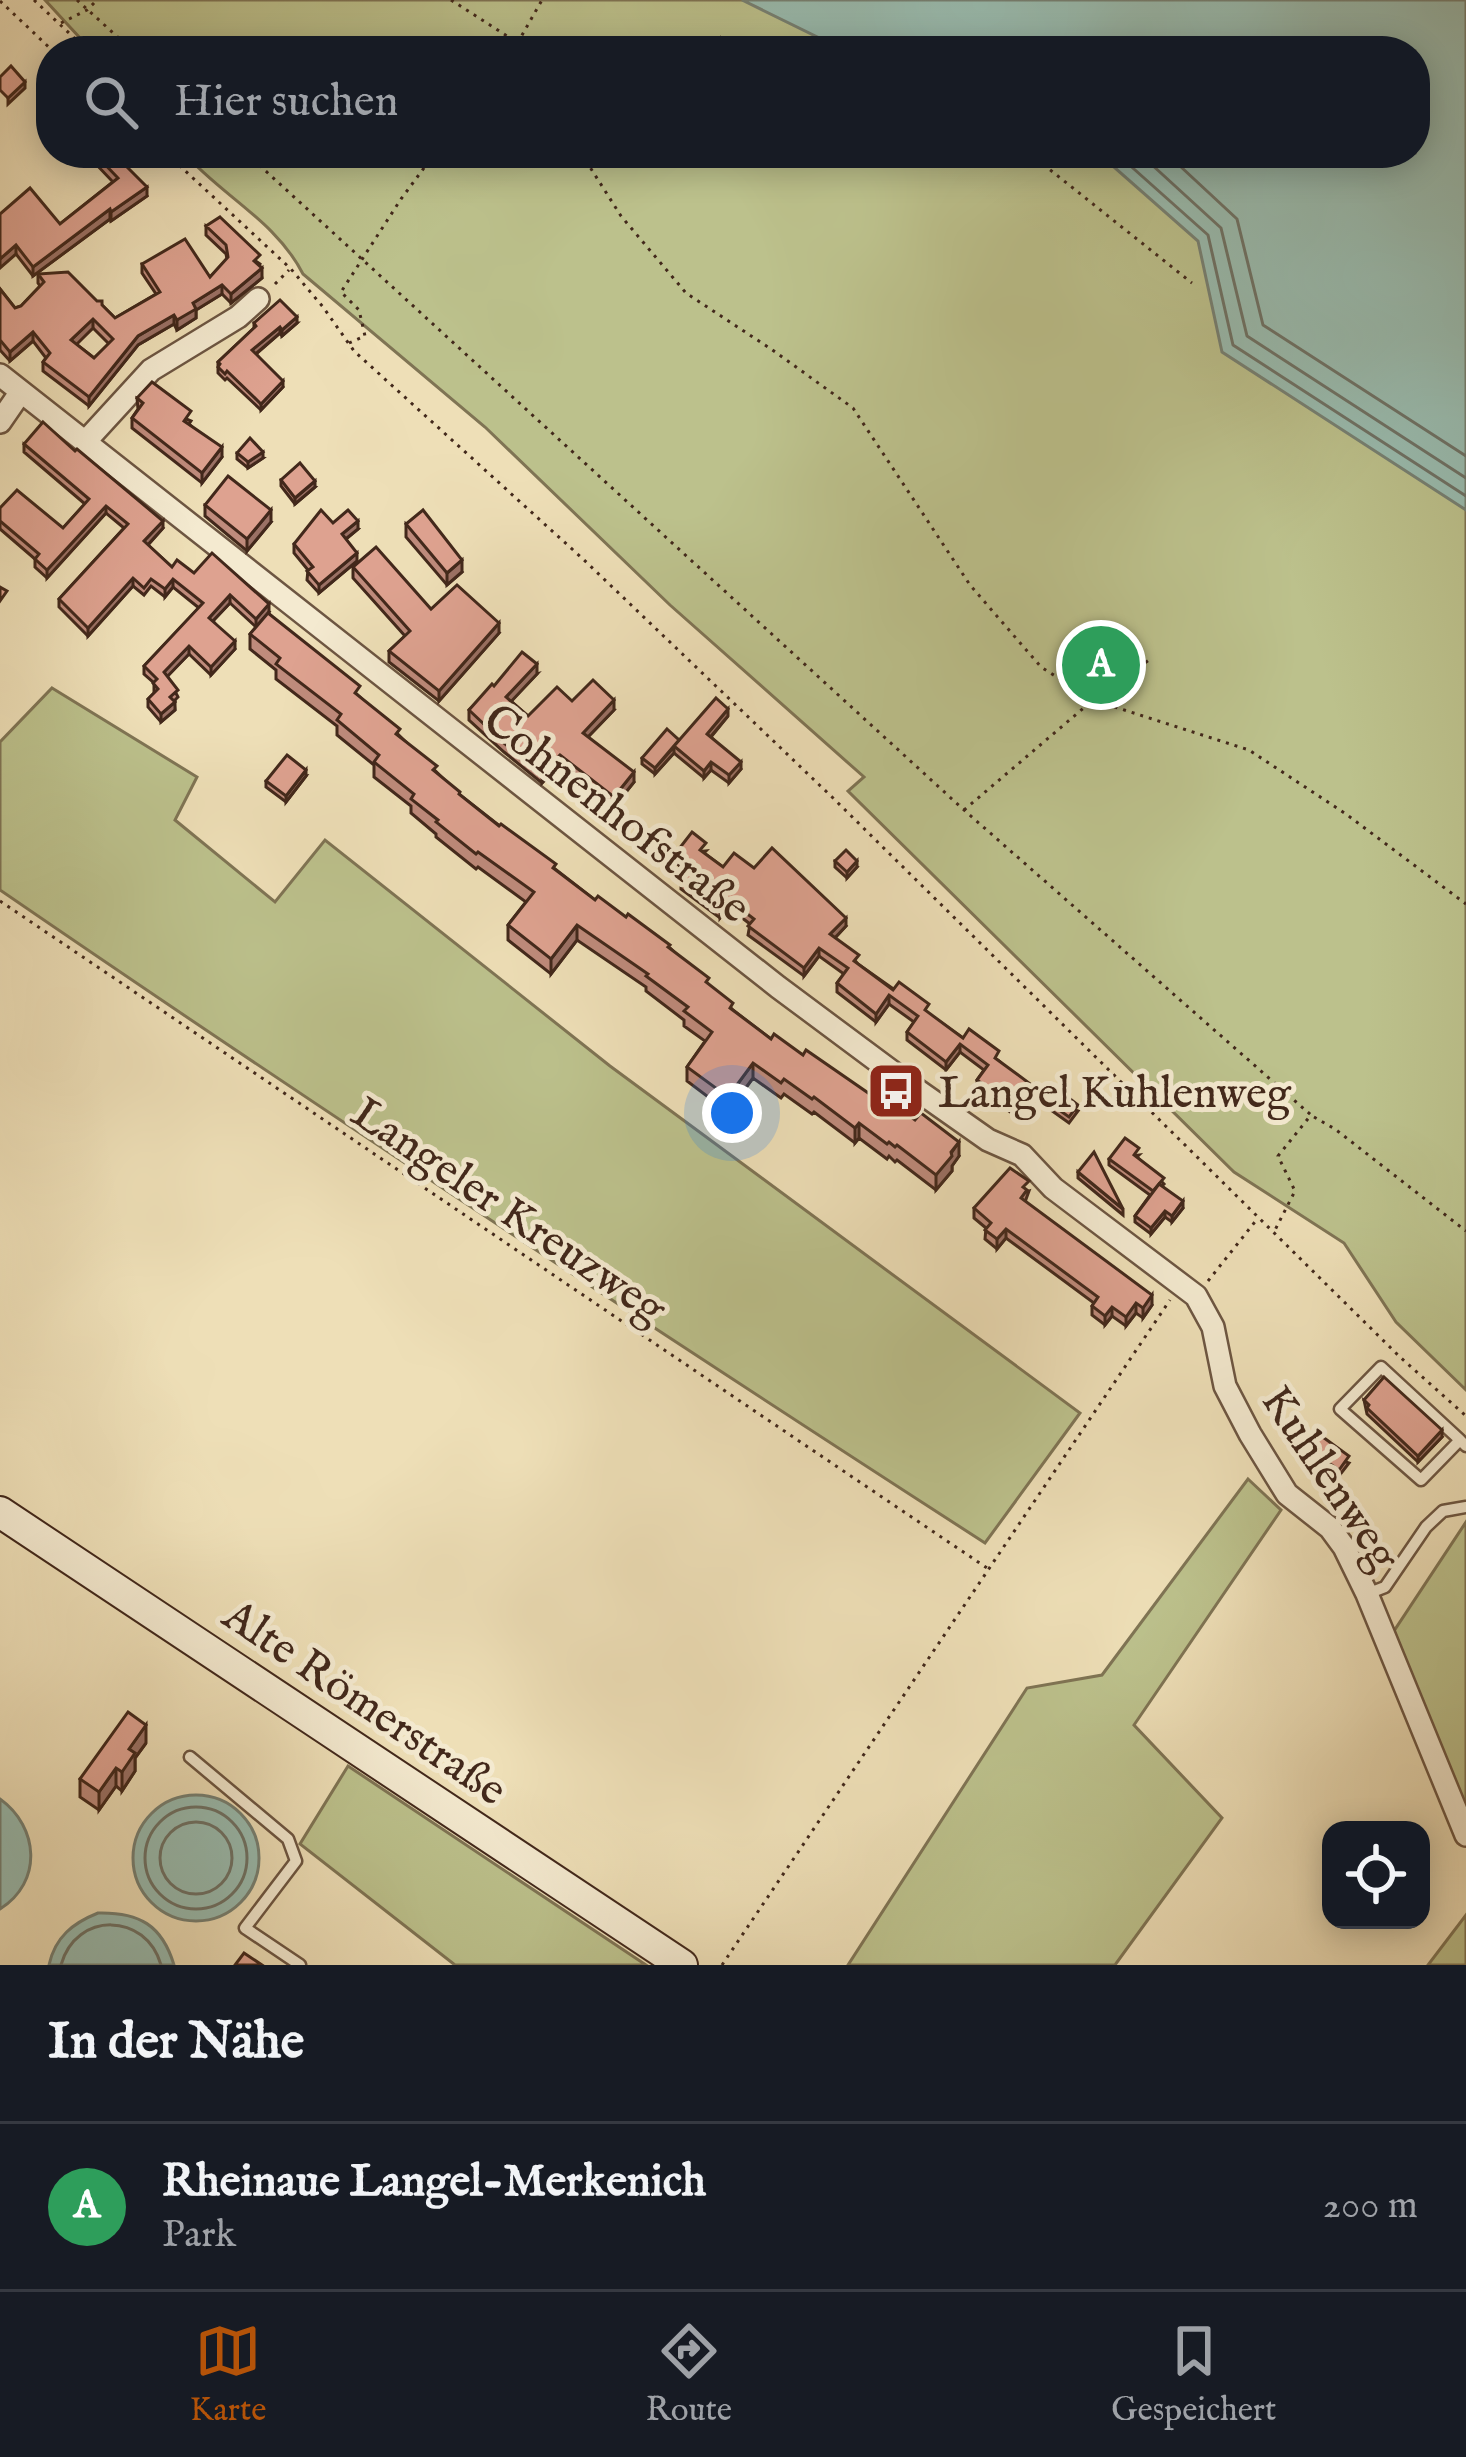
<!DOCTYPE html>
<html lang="de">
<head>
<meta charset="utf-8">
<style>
  :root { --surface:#171b24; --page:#20242c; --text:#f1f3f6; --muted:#9ea1a6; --line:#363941; --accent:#b45309 }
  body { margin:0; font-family:"IM FELL English",serif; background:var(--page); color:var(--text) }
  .controls { position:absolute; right:36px; bottom:36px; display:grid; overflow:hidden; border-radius:24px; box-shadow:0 6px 30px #0003 }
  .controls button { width:108px; height:108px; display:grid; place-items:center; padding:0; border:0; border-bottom:3px solid var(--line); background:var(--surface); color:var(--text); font:60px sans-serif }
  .you { position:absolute; left:732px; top:1113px; width:42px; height:42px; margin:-30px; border:9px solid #fff; border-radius:50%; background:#1a73e8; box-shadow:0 0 0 18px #1a73e833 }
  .badge { display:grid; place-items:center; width:78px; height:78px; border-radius:50%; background:var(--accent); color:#fff; font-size:39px; font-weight:700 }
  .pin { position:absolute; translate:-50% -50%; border:6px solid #fff; box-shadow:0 3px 12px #0006 }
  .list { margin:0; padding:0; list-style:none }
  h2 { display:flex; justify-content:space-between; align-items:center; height:156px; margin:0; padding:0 48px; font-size:51px }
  h2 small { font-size:39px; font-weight:400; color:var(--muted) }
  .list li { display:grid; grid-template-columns:78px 1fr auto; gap:36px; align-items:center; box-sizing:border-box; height:168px; padding:0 48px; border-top:3px solid var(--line) }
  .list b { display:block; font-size:45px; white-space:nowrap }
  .list p { margin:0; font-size:39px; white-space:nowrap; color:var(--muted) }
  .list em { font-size:39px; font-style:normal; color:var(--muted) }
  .icon { flex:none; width:66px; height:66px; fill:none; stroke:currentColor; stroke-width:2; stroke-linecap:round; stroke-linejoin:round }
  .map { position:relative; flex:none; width:1466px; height:1965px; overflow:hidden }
  .search { position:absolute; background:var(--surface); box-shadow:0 6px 30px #0003; left:36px; right:36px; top:36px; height:132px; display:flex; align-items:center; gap:30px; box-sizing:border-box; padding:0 42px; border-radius:48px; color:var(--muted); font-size:45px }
  .sheet { height:324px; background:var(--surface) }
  nav { display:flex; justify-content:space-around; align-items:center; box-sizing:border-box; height:168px; border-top:3px solid var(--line); background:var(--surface); font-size:33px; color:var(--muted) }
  nav a { display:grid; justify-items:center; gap:6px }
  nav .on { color:var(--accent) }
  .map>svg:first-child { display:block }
</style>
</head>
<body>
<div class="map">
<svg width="1466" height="1965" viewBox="0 0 1466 1965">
  <rect width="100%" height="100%" fill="#eedfb7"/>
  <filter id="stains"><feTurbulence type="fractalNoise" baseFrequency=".00167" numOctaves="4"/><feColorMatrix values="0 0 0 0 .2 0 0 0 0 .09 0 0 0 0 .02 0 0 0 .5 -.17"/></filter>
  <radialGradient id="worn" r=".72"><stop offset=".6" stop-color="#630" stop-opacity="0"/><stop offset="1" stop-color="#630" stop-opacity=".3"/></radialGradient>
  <g fill="#bcc18c" stroke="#7f7454" stroke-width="3">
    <path d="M45,0H1466V1390L1396,1322L1344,1243L1234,1172L848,791L864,777L670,605L485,427L303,274C276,221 222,196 184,153H1415V51H92Z"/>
    <path d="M52,688L197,777L175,820L275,902L325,840L610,1066L1080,1413L985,1543C654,1329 325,1113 0,890V742Z"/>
    <path d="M1248,1479L1281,1510L1134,1725L1222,1818L1115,1965H848L1027,1688L1102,1675Z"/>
    <path d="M1466,1522V1807L1394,1631Z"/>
    <path d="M348,1766L646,1965H455L300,1844Z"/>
    <path d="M1466,1915V1965H1428Z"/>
  </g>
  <g fill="#99bcb0" stroke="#768174" stroke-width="3">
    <path d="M742,0H1466V510L1222,352L1198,241L1098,153H1415V51H846Z"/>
    <circle cx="196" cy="1858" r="63"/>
    <path d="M0,1799C39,1827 43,1882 0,1909Z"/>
    <path d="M98,1913C139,1912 162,1925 174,1965H49C55,1937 73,1923 98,1913Z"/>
  </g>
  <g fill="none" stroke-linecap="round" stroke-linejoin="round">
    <g stroke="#6e7266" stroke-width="3">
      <path d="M1116,153L1208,235L1233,345L1466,496"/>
      <path d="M1139,153L1221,228L1247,336L1466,478"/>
      <path d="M1166,153L1237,219L1263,325L1466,456"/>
      <circle cx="196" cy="1858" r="51"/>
      <circle cx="196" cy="1858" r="36"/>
      <path d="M61,1965C76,1911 146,1912 161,1965"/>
    </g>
    <g stroke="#6d5642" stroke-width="15">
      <g id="lane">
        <path d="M1460,1440L1421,1480L1340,1409L1381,1367L1460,1440L1466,1446"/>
        <path d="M1367,1594L1385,1587L1426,1527L1443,1511L1466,1507"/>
        <path d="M190,1757L288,1839L296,1861L245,1928L300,1965"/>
      </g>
    </g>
    <g stroke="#6d5642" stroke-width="26">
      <g id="street">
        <path d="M0,375L778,987L907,1083L988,1140L1022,1155L1053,1188L1196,1296L1213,1327L1225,1386L1250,1434L1287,1494L1330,1528L1344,1547L1367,1594L1466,1835"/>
        <path d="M0,422L20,393"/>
        <path d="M85,442L151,370L238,317L258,299"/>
      </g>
    </g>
    <g stroke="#42281b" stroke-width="34">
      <path id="secondary" d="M0,1512L682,1965"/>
    </g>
    <g stroke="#42281b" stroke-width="3" stroke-dasharray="3 6" stroke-linecap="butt">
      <path d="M34,0L88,51"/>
      <path d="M77,0L133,51"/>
      <path d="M451,0L518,43L522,51"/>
      <path d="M0,1L53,51"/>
      <path d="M61,23L87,10L97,0"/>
      <path d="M513,51L542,0"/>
      <path d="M695,51L723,36L745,51"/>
      <path d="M166,153L291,269L323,307L354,351L583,559L832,797L1401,1358L1466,1416"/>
      <path d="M246,153L964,810L1311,1115L1278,1156L1295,1191L1275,1230"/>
      <path d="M581,153L621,216L686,293L771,349L853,408L970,585L1041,667L1093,700L1249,750L1346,814L1466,904"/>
      <path d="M1029,153L1192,283"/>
      <path d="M275,284L289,270"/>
      <path d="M349,343L365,336L359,310L341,292L401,199L435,153"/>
      <path d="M964,810L1093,700L1149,660"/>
      <path d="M0,901L987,1568"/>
      <path d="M1314,1117L1335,1129L1466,1231"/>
      <path d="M1208,1281L1258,1218"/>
      <path d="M722,1965L1170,1300"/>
    </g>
    <use href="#lane" stroke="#f4ead0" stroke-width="10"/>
    <use href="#street" stroke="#f4ead0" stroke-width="21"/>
    <use href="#secondary" stroke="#f4ead0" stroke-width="30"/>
  </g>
  <g fill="#bf8b7c" stroke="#42281b" stroke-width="3" fill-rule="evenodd">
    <path d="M92,153H113L147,196L111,221L110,219L33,276L16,254L0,214L60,224L113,182L92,160Z"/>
    <path d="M206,226L260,264L259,266L262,278L231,303L222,294L196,310V318L177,330L174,324L138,345L89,406L43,371V362L46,358L33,341L10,361L0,350V289L15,308L21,306L40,286L38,283V274L102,305L115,318L156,294L142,273V264L210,277L227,259L226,254L206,235ZM93,328L109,344L94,358L76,344Z"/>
    <path d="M254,323H297L282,336L280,333L256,354L283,387L261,410L227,378L225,380L218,373V362L254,328Z"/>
    <path d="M137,398L191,421L189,424L222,457L202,483L132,428V418L138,409Z"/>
    <path d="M24,444L163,528L148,545L172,567L194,573L269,612L268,613L360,697L460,795L595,900L670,948L709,985L733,1010L771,1039L803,1055L959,1156L952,1166V1171L936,1190L897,1160L895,1162L889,1156L887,1159L859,1138L855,1143L814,1112L812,1114L784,1094L781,1098L753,1078L728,1112L687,1081V1067L705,1041L684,1026V1020L646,991V987L577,940L551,974L508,940V925L526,902L478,867L476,869L436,837V834L411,813V806L374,777V765L337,735V726L276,679V670L250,649V634L256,627L230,603L213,621L235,649L211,675L189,654L167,676L178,697L174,701L175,710L161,722L148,707V699L154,693V683L144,674V666L199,608L173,587L165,597L151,586L144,595L133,586L88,636L59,607V599L124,528L106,513L47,578L35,567V559L0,529V508L63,528L85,504L24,452Z"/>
    <path d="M237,453L263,458L248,468L237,459Z"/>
    <path d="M281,480L315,487L295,504L281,486Z"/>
    <path d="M205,505L271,522L247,551L205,516Z"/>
    <path d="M333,523L358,529L346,539L357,561L319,593L307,580L308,570L294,553V544Z"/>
    <path d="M406,524L462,572L447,585L406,537Z"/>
    <path d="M353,567L431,609L499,633L439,701L389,662V651L405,636L353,578Z"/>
    <path d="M537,674L511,701L528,716L572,701L614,710L588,737L634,782L614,807L560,764L542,783L504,752L469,720V710L494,686Z"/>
    <path d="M728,716L711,737L741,769L729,783L711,770L704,778L674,753L655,774L642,764V758Z"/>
    <path d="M306,776L286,802L266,787V781Z"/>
    <path d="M706,851L704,853L723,867L754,868L846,926L835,938L858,964L963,1038L999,1061L1033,1094L1017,1117L977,1088V1080L984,1070L960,1052L946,1070L907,1040V1032L914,1022L889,1004L876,1022L837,992V983L844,974L819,956L804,976L748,935L750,924L728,907L720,918L681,889V880L687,872L675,862V854Z"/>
    <path d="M835,861L857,867L847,878L835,867Z"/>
    <path d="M1041,1097L1078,1111L1069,1123L1041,1103Z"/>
    <path d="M1139,1155L1137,1157L1164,1184L1162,1186L1183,1208L1172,1222L1165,1217L1151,1234L1135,1222V1216L1150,1195L1109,1165V1159Z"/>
    <path d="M1078,1172L1123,1209V1215L1078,1178Z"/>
    <path d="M1029,1191L1025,1202L1152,1305L1143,1318L1136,1313L1126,1326L1112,1316L1105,1325L1092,1315V1306L1094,1303L1006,1238L997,1249L985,1239L986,1228L974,1218V1208Z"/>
    <path d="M1364,1400L1442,1437L1418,1462L1367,1414Z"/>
    <path d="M1310,1450L1349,1463L1339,1476L1310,1456Z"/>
    <path d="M146,1743L135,1758V1771L122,1791L116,1786L99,1810L80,1797V1779Z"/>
  </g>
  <g fill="#9b7165" stroke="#42281b" stroke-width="3">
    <path d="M25,82V88L8,104V98Z"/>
    <path d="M147,187V196L111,221V212Z"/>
    <path d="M110,209V219L33,276V267Z"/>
    <path d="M16,245V254L0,268V259Z"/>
    <path d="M262,268V278L231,303V294Z"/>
    <path d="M222,285V294L196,310V318L177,330V320L193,303Z"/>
    <path d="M174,315V324L138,345L89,406V397L138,336Z"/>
    <path d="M297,317V323L282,336V330Z"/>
    <path d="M93,319V328L71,350V340Z"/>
    <path d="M280,327V333L252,357V350Z"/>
    <path d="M33,332V341L10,361V352Z"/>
    <path d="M283,381V387L261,410V404Z"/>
    <path d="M222,447V457L202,483V473Z"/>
    <path d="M263,452V458L248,468V462Z"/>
    <path d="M315,481V487L295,504V498Z"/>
    <path d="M106,506V513L47,578V570Z"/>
    <path d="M271,510V522L247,551V539Z"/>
    <path d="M163,521V528L144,549V541Z"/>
    <path d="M358,521V529L342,542V534Z"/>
    <path d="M357,553V561L319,593V585Z"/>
    <path d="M462,560V572L447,585V573Z"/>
    <path d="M133,578V586L88,636V628Z"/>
    <path d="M173,579V587L165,597V589Z"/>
    <path d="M230,595V603L209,625V618Z"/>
    <path d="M269,604V612L256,627V619Z"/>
    <path d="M499,623V633L439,701V691Z"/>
    <path d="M235,641V649L211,675V667Z"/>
    <path d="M189,646V654L164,680V672Z"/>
    <path d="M537,664V674L506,707V697Z"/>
    <path d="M614,700V710L583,742V733Z"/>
    <path d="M175,702V710L161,722V714Z"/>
    <path d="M728,709V716L707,741V734Z"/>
    <path d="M674,747V753L655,774V768Z"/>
    <path d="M560,755V764L542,783V773Z"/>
    <path d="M711,762V770L704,778V771Z"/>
    <path d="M741,762V769L729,783V775Z"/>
    <path d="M306,770V776L286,802V796Z"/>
    <path d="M634,772V782L614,807V797Z"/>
    <path d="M857,861V867L847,878V872Z"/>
    <path d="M728,899V907L720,918V909Z"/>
    <path d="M846,918V926L830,943V934Z"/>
    <path d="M577,925V940L551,974V959Z"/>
    <path d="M819,948V956L804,976V968Z"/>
    <path d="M889,995V1004L876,1022V1014Z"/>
    <path d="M960,1044V1052L946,1070V1062Z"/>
    <path d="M753,1063V1078L728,1112V1097Z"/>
    <path d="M1033,1086V1094L1017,1117V1109Z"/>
    <path d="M859,1123V1138L855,1143V1128Z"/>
    <path d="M959,1142V1156L952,1166V1171L936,1190V1175Z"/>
    <path d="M1183,1201V1208L1172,1222V1216Z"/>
    <path d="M1165,1211V1217L1151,1234V1228Z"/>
    <path d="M1006,1229V1238L997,1249V1239Z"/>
    <path d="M1152,1295V1305L1143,1318V1308Z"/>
    <path d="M1136,1303V1313L1126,1326V1317Z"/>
    <path d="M1112,1307V1316L1105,1325V1316Z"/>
    <path d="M1442,1430V1437L1418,1462V1456Z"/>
    <path d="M146,1725V1743L135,1758V1771L122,1791V1772L129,1749Z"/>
    <path d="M116,1768V1786L99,1810V1792Z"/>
  </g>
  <g fill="#dea290" stroke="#42281b" stroke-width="3" fill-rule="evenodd">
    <path d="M11,66L25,82L8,98L0,90V77Z"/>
    <path d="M94,153H113L147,187L111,212L110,209L33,267L16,245L0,259V214L30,188L60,224L118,178Z"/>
    <path d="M220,217L260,255L254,261L262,268L231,294L222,285L193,303L196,309L177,320L174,315L138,336L89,397L43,362L50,353L33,332L10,352L0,340V289L15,308L21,306L44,282L38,274L68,272L97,301H102V305L115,318L160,292L142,264L185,239L210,277L228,257L226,245L206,226ZM93,319L113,339L94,358L71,340Z"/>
    <path d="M280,300L297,317L282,330L280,327L252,350L283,381L261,404L227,371L225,374L218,367L220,364L218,362L256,326L254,323Z"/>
    <path d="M152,382L191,411L184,421L222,447L202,473L132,418L143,403L137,398Z"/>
    <path d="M43,422L75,451L77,449L163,521L144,541L172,567L177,560L194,573L212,553L269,604L256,619L230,595L209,618L235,641L211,667L189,646L164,672L178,690L170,697L175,702L161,714L148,699L158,689L153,683L157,679L144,666L203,603L173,579L165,589L151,579L144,588L133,578L88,628L59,599L128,524L106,506L47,570L35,559L39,554L0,521V508L17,490L63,528L89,499L24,444Z"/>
    <path d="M250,438L263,452L248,462L237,453Z"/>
    <path d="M300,463L315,481L295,498L281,480Z"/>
    <path d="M228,476L271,510L247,539L205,505Z"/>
    <path d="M321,510L333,523L348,510L358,521L342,534L357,553L319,585L307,571L313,567L294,544Z"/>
    <path d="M423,510L462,560L447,573L406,524Z"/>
    <path d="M376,547L431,609L457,585L499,623L439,691L389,651L410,631L353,567Z"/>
    <path d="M0,587L7,591L0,601Z"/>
    <path d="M268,613L360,686L355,693L400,729L396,734L437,766L433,770L460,792L459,794L499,826L501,824L556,864L553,868L595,900L598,896L626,917L628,914L670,945L668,947L709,978L706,982L733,1003L730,1008L771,1039L774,1034L803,1055L806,1050L877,1099L880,1094L915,1120L921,1113L959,1142L951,1152L952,1156L936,1175L897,1145L895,1147L889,1142L887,1144L859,1123L855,1128L814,1097L812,1099L784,1079L781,1083L753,1063L728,1097L687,1067L712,1032L684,1011L688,1007L646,976L648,974L577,925L551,959L508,925L534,892L478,852L476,854L436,822L438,820L411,799L414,794L374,762L379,755L337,720L341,714L276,664L280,658L250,634Z"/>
    <path d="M522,652L537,664L506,697L528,716L557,687L572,701L593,680L614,700L583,733L634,772L614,797L560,755L542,773L504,743L469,710L492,684L494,686Z"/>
    <path d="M716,698L728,709L707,734L741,762L729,775L711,762L704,771L674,746Z"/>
    <path d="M667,729L679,740L655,768L642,758Z"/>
    <path d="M287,755L306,770L286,796L266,781Z"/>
    <path d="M692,832L706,843L700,850L723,867L734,853L754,868L772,848L846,918L830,934L859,955L854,961L893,990L899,982L929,1004L925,1010L963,1038L969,1029L999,1051L995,1058L1033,1086L1017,1109L977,1080L988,1065L960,1044L946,1062L907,1032L918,1016L889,995L876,1014L837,983L848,968L819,948L804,968L748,926L754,919L728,899L720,909L681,880L691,867L675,854Z"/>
    <path d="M846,850L857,861L847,872L835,861Z"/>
    <path d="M1051,1084L1078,1105L1069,1117L1041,1097Z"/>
    <path d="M1125,1138L1139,1148L1134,1155L1164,1178L1153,1191L1109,1159Z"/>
    <path d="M1094,1152L1123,1209L1078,1172Z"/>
    <path d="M1010,1168L1029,1181L1023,1187L1027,1190L1021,1198L1152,1295L1143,1308L1136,1303L1126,1317L1112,1307L1105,1316L1092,1306L1098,1297L1006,1229L997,1239L985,1230L991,1223L974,1208Z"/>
    <path d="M1159,1184L1183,1201L1172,1216L1165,1211L1151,1228L1135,1216Z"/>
    <path d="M1384,1377L1442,1430L1418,1456L1367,1408L1369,1405L1364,1400Z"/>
    <path d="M1320,1435L1349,1456L1339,1470L1310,1450Z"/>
    <path d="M128,1712L146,1725L129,1749L135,1753L122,1772L116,1768L99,1792L80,1779Z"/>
    <path d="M244,1953L262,1965H235Z"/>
  </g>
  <defs>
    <g id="bus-square" transform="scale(3)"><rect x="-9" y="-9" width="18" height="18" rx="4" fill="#8f2418" stroke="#f4ead0"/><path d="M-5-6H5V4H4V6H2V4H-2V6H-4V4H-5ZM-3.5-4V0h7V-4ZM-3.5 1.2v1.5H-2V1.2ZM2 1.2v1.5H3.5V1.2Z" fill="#fff"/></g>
  </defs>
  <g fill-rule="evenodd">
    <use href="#bus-square" x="896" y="1091"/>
  </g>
  <g text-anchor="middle" stroke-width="10" stroke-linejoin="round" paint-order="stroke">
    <g font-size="45" fill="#42281b" stroke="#f4ead0">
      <text transform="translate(618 812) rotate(38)" y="16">Cohnenhofstraße</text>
      <text transform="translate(510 1209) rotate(34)" y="16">Langeler Kreuzweg</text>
      <text transform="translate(1332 1477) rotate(56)" y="16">Kuhlenweg</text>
      <text transform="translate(366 1701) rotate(34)" y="16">Alte Römerstraße</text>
    </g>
    <g font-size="45" fill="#42281b" stroke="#f4ead0" text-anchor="start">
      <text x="938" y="1107">Langel Kuhlenweg</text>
    </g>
  </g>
  <rect width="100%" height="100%" filter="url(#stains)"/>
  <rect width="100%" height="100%" fill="url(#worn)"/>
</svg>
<div class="controls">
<button><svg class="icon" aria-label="locate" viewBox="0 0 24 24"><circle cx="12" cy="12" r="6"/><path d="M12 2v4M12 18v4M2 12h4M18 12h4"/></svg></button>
</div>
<div class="you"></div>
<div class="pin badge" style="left:1101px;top:665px;background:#2e9e5b">A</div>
<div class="search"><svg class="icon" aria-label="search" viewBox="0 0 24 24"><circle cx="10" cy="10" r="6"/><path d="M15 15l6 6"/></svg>Hier suchen</div>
</div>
<section class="sheet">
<h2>In der Nähe<small></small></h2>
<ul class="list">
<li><span class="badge" style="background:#2e9e5b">A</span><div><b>Rheinaue Langel-Merkenich</b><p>Park</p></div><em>200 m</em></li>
</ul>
</section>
<nav>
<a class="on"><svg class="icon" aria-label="map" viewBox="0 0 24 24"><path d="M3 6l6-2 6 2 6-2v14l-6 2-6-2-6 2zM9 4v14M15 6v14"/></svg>Karte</a>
<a><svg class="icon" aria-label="directions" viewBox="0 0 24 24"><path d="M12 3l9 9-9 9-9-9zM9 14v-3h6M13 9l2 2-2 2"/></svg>Route</a>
<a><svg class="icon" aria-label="saved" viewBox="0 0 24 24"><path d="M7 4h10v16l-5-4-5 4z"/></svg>Gespeichert</a>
</nav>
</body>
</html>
